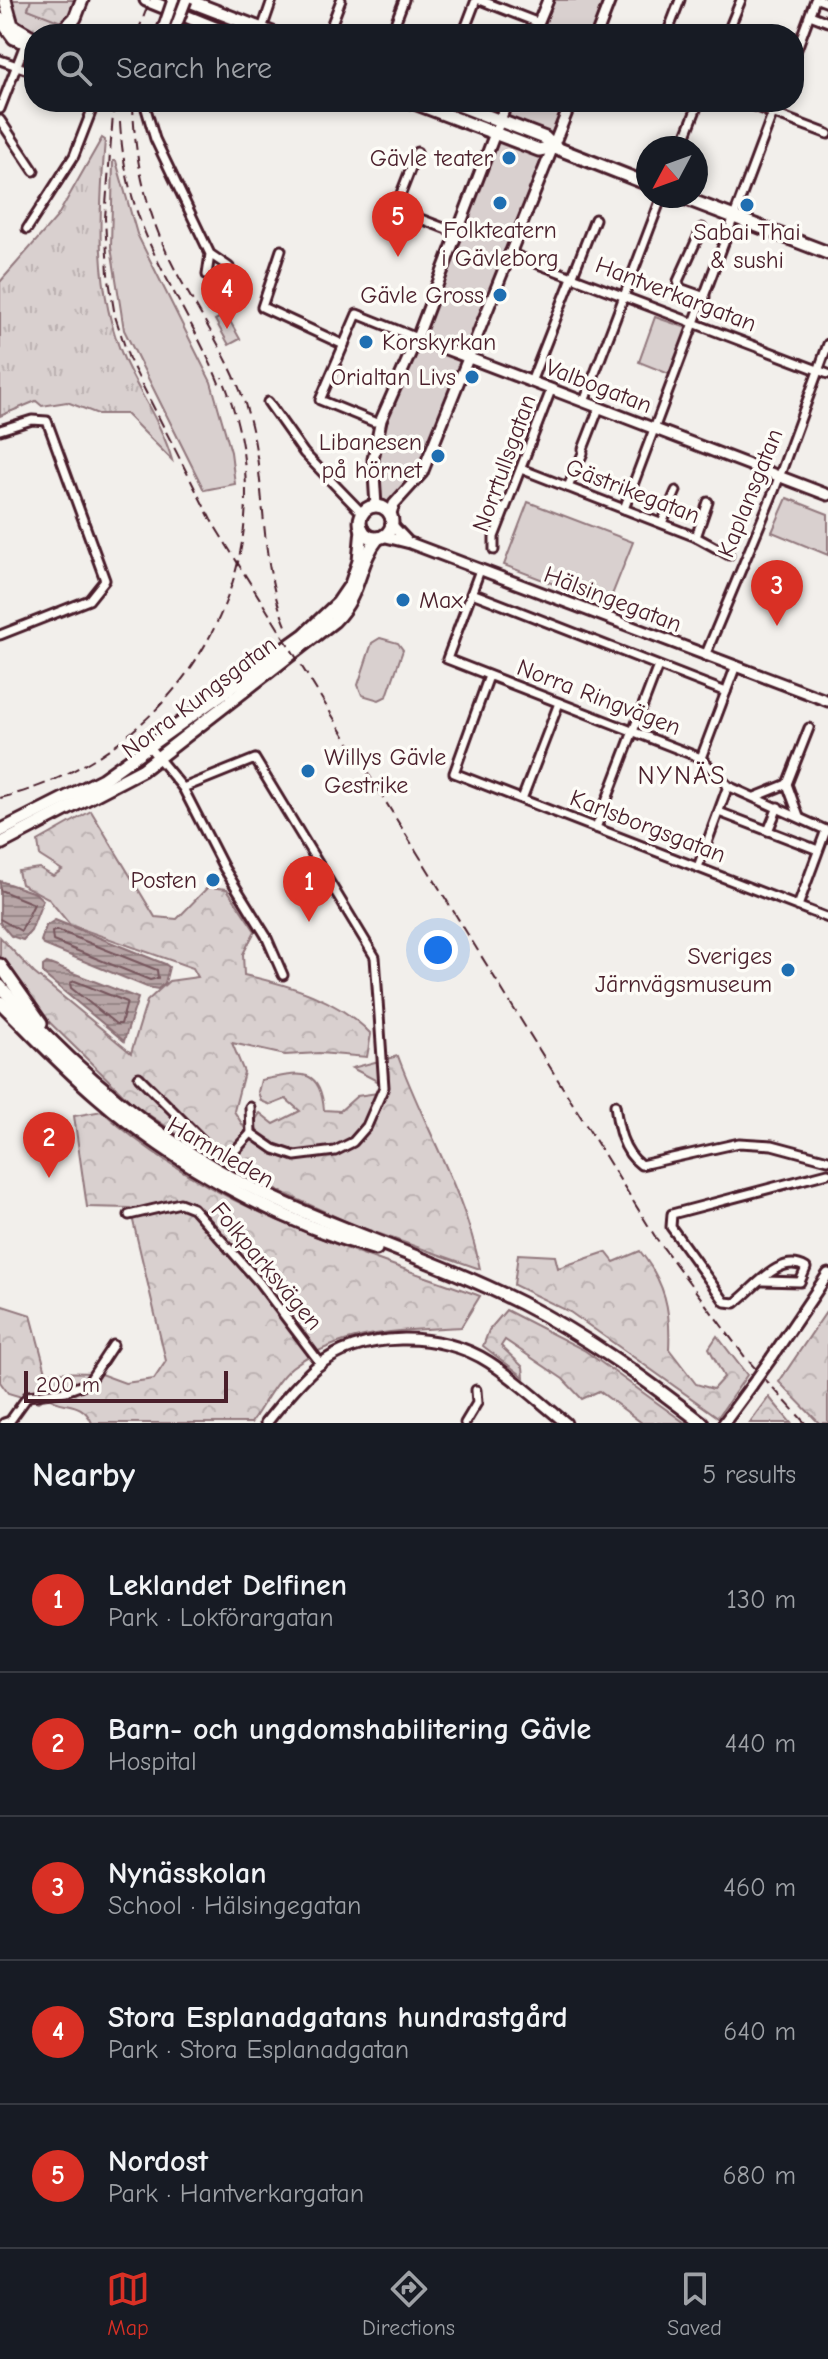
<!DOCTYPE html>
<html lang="en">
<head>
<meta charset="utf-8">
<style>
  :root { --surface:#171b24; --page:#20242c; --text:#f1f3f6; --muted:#9ea1a6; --line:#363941; --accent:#d93025 }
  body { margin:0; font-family:"Comic Neue",sans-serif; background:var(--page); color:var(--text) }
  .compass { position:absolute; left:636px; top:136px; width:72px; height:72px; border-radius:50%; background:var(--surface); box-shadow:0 4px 12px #0003; rotate:229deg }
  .scale { position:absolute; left:24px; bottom:20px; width:204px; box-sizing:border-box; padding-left:8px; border:4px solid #4a1f2b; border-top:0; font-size:22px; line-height:28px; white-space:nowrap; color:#4a1f2b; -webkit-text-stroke:6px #fdfcf7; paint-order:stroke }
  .you { position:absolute; left:438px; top:950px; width:28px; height:28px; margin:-20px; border:6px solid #fff; border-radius:50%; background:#1a73e8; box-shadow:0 0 0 12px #1a73e833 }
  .badge { display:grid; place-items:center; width:52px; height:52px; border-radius:50%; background:var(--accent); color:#fff; font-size:26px; font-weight:700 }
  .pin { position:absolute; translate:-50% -66px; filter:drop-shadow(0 2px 4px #0008) }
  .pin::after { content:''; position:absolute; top:42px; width:28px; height:24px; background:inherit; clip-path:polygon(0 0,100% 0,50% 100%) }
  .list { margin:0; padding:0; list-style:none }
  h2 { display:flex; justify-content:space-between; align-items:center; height:104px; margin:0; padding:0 32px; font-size:34px }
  h2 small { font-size:26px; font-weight:400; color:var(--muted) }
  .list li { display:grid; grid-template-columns:52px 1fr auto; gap:24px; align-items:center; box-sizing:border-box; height:144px; padding:0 32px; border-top:2px solid var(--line) }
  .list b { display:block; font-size:30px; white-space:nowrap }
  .list p { margin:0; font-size:26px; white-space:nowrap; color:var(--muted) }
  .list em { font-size:26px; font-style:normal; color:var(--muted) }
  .icon { flex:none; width:44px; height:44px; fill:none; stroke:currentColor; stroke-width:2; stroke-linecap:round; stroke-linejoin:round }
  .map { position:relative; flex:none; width:828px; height:1423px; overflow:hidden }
  .search { position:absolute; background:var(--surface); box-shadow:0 4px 12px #0003; left:24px; right:24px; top:24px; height:88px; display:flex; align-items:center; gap:20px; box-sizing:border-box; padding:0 28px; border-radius:32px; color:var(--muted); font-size:30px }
  .sheet { height:824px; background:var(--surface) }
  nav { display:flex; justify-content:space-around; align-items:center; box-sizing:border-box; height:112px; border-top:2px solid var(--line); background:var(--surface); font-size:22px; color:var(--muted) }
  nav a { display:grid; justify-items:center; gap:4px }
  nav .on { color:var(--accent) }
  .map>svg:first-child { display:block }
</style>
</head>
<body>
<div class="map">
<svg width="828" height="1423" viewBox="0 0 828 1423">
  <defs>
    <pattern id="grass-tufts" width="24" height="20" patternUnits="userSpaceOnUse" patternTransform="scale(2)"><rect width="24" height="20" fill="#d9d0cf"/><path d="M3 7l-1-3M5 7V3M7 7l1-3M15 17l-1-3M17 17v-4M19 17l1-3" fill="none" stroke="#bcb2b2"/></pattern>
    <pattern id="forest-crowns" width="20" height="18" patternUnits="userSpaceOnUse" patternTransform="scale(2)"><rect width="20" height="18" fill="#d9d0cf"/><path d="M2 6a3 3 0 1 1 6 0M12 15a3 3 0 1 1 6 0" fill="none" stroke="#bcb2b2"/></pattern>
    <pattern id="water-rules" width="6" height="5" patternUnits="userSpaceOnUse" patternTransform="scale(2)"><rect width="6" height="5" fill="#b7a5a6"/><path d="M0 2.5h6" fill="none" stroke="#978687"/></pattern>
  </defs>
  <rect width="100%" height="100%" fill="#f2efeb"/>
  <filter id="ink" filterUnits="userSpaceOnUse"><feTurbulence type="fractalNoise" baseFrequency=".0125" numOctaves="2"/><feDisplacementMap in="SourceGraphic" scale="16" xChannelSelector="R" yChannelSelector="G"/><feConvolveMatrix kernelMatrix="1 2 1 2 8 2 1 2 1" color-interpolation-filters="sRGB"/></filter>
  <g filter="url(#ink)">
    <g fill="url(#grass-tufts)" stroke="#92787d" stroke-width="2">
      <path d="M9,0H31L28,9L66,23L78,0C61,46 25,47 9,0Z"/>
      <path d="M102,138L105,140C99,213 94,291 124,359C139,393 162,424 172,460L126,414H98L67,402L42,406L36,401L0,416V282L57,217Z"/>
    </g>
    <g fill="url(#forest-crowns)" stroke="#92787d" stroke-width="2">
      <path d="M31,0H75L66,24L28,9Z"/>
      <path d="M91,811L155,917L177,919L208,887L227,889L255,931L243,954L244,975C290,985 338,999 371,1034L367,1057L319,1053L285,1055L232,1043L244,1072L234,1111L252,1140L258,1131L253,1124L260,1113L274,1124L300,1111L286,1099L271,1105L261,1101L258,1092L261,1080C296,1074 320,1063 324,1110L340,1111L357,1096L385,1092V1085L352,1068L398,1056C424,1127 466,1194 480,1269L354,1225L226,1167L133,1104L37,1010L0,957V937L34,973L131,1053L147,1001L169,981L198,977L193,968L70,925L48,898L21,884L18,871L39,868L53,876L62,870L40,856L38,841Z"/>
      <path d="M102,1111C208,1208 347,1248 480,1296L461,1327C403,1330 341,1330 292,1367C276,1380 263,1406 251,1423H92C82,1399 63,1409 47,1397L38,1402L8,1393L0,1382V1305L31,1315L46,1372L98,1373L125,1383L154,1379L166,1361L130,1208L87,1207L74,1116Z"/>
      <path d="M640,1251C665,1283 671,1309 669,1349L696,1384L713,1389L724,1377L709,1348L717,1336L747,1375L718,1417L570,1312L514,1285L518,1254L555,1256L558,1268L606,1252L614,1262Z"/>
      <path d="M828,1309V1423H819L779,1382Z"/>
      <path d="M506,1310L584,1350L685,1423H642L599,1391L582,1399L563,1379L505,1340L501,1346L523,1367L524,1377L483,1346L489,1330Z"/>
      <path d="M769,1397L791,1423H750Z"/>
    </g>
    <g fill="#d9d0cf" stroke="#92787d" stroke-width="2">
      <path d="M553,0H604L591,34H540Z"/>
      <path d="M513,102H564L417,472L388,507L377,502L378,444Z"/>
      <path d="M113,161H116L137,234L211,382L231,452L235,484L204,490L124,330L111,247Z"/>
      <path d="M226,314L240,339L229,345L215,320Z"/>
      <path d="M655,317L687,328L669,374L639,362Z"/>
      <path d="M787,498L828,514V555L772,532Z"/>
      <path d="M528,502L633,542L608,605L504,565Z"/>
      <path d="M380,638L398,643L403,650L387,696L379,700L362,695L358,685L372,643Z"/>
    </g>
    <g fill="url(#water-rules)" stroke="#8b6f75" stroke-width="2">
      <path d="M0,881L35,893L43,900L31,931L23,940L11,936L0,923Z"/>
      <path d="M55,920L165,964L169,967L165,983L158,989L147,987L44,945L41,941L46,926Z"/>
      <path d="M47,963L138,998L124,1041L43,974V966Z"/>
    </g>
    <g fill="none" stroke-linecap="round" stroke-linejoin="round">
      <g stroke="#76555c" stroke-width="2">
        <path d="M0,890L34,904L21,931L0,919"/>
        <path d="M57,930L157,970L158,978L150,980L53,941L52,932Z"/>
        <path d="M75,981L127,1002L121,1024H116L71,988L70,983Z"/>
      </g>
      <g stroke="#4a1f2b" stroke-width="13">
        <g id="minor">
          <path d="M480,0L539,23"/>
          <path d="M820,0L828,3"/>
          <path d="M810,15L828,22"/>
          <path d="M262,29L272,0"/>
          <path d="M328,34L341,0"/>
          <path d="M391,34L404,0"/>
          <path d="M463,34L476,0"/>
          <path d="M667,34L680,0"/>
          <path d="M727,34L741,0"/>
          <path d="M794,57L815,0"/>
          <path d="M0,60L34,72"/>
          <path d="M144,102L155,139L210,254L207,275L217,282L224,281L229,267L210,254"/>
          <path d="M743,102L828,134"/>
          <path d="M0,109L27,39"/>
          <path d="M0,120L34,171"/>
          <path d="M681,148L699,102"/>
          <path d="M417,152L395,209L457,233"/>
          <path d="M702,228L678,281L680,288L705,297"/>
          <path d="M27,229L74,156L95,102"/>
          <path d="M281,250L262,307L344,345"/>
          <path d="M509,253L828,374"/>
          <path d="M531,382L595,219"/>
          <path d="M268,402L304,453L363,514"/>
          <path d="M584,402L662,196"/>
          <path d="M374,422L320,400L357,314L417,338"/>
          <path d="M0,430L32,420L47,421L105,580L89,600L0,635"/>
          <path d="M583,449L599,408"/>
          <path d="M521,469L696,537L729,555"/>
          <path d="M568,487L583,453"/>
          <path d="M624,509L777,102"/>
          <path d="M662,523L676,491"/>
          <path d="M696,537L708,502"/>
          <path d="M494,550V537L551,390"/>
          <path d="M480,570L447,659L701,758L728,786L828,831"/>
          <path d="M472,593L726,692"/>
          <path d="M705,656L774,491L828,344"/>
          <path d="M489,676L454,773L828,918"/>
          <path d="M150,748L183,788L224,868L266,936L283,975"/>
          <path d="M701,758L735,668"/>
          <path d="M787,784L809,728"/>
          <path d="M183,788L255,759L375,957L384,1087L367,1126L353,1142L335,1151L295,1156L274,1149L251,1133L250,1107"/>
          <path d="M755,797L787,784L799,817"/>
          <path d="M522,799L559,703"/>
          <path d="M719,812L818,850"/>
          <path d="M596,828L658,666"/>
          <path d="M768,831L778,807"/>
          <path d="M698,867L728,786"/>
          <path d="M798,906L826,830"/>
          <path d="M139,1077L218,1156L231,1155L251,1133"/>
          <path d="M615,1105C618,1127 622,1151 641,1165L739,1143L772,1145L828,1160"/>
          <path d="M129,1215L180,1203L193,1208L259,1282L321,1364"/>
          <path d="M763,1281L800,1282L806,1268C780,1252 755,1288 735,1303L725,1302L671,1227L672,1214L828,1173"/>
          <path d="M4,1423L10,1421L28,1396L66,1391L88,1383L113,1345"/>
          <path d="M465,1423L477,1403L476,1390"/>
        </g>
      </g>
      <g stroke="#4a1f2b" stroke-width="15">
        <g id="tertiary">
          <path d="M534,34L548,0"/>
          <path d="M597,34L610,0"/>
          <path d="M417,338L828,495"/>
          <path d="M376,506L373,459L381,420L417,338L507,102"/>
          <path d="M390,516L394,504L422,473L571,102"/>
          <path d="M391,524L407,541"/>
          <path d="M382,536L410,543L828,701"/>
          <path d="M772,1357L828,1274"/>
          <path d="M266,1423C281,1404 297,1384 315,1368C359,1330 442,1331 489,1362C517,1380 541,1403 566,1423"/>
          <path d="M724,1423L752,1385"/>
        </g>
      </g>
      <g stroke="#4a1f2b" stroke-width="17">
        <g id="secondary">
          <path d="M5,0L12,25L34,38"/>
          <path d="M146,0L230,34"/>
          <path d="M187,0L275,34"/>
          <path d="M0,19L14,38L34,46"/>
          <path d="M59,34L75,18L82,0"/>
          <path d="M412,102L539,150L554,147"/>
          <path d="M451,102L545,138L554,147L648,184"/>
          <path d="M679,196L828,253"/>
          <circle cx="376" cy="522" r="16"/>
          <path d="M0,831L103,779L304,635L338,603L351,584L359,561L362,529"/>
          <path d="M0,844L142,770L334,621C362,593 357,564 378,538"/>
          <path d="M0,965L41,1023"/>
          <path d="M0,986C63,1058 133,1121 216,1169C313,1224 422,1253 521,1303C586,1336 644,1378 702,1423"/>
          <path d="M0,1002C32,1034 63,1067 97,1096C175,1164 277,1221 376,1249"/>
        </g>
      </g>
      <use href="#minor" stroke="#fdfcf7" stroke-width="7"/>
      <use href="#tertiary" stroke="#fdfcf7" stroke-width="9"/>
      <use href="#secondary" stroke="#fdfcf7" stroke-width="11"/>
      <g stroke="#4a1f2b" stroke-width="2" stroke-dasharray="12 6" stroke-linecap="butt">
        <path d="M137,34L150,0"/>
        <path d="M114,102L105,218L108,274L115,316L129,359L211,520L656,1238L745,1357L805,1423"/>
        <path d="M133,102C134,165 149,222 179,277C203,320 231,360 246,407C269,479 256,558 287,628"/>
        <path d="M120,122C126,237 181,289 221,388"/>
        <path d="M0,798C185,753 298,557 222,377"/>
      </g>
      <g stroke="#4a1f2b" stroke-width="15" stroke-linecap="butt">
        <g id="tertiary-bridge">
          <path d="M162,32L173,0"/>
          <path d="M173,34L186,0"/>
          <path d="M752,1385L772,1357"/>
        </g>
      </g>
      <use href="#tertiary-bridge" stroke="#fdfcf7" stroke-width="9"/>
    </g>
  </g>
  <g fill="#1f6fb2" stroke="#fdfcf7" stroke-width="3">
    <circle cx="509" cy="158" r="8"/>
    <circle cx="500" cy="203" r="8"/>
    <circle cx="747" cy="205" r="8"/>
    <circle cx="500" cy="295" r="8"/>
    <circle cx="366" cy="342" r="8"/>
    <circle cx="472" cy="377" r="8"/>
    <circle cx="438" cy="456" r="8"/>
    <circle cx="403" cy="600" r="8"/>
    <circle cx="308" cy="771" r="8"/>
    <circle cx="213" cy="880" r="8"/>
    <circle cx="788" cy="970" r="8"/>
  </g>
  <g text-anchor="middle" stroke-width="7" stroke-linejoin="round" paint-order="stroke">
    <g font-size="24" fill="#4a1f2b" stroke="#fdfcf7" text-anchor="end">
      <text x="493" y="166">Gävle teater</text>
      <text x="500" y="238" text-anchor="middle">Folkteatern<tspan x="500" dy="28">i Gävleborg</tspan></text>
      <text x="747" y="240" text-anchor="middle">Sabai Thai<tspan x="747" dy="28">&amp; sushi</tspan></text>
      <text x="484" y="303">Gävle Gross</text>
      <text x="382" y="350" text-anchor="start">Korskyrkan</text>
      <text x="456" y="385">Orialtan Livs</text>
      <text x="422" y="450">Libanesen<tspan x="422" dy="28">på hörnet</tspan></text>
      <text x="419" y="608" text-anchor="start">Max</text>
      <text x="324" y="765" text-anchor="start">Willys Gävle<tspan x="324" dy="28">Gestrike</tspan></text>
      <text x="197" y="888">Posten</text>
      <text x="772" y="964">Sveriges<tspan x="772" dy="28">Järnvägsmuseum</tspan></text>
    </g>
    <g font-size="24" fill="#4a1f2b" stroke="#fdfcf7">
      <text transform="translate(676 294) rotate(21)" y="8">Hantverkargatan</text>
      <text transform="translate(599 386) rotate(21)" y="8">Valbogatan</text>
      <text transform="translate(504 463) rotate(-70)" y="8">Norrtullsgatan</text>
      <text transform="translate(633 491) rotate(21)" y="8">Gästrikegatan</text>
      <text transform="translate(750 493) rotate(-68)" y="8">Kaplansgatan</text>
      <text transform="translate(613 599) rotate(21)" y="8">Hälsingegatan</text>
      <text transform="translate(199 697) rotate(-37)" y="8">Norra Kungsgatan</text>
      <text transform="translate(599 697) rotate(21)" y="8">Norra Ringvägen</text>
      <text transform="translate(648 826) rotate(21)" y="8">Karlsborgsgatan</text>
      <text transform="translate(221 1152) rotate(30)" y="8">Hamnleden</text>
      <text transform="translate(267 1266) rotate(50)" y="8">Folkparksvägen</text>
    </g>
    <g font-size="26" letter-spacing="2" fill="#4a1f2b" stroke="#fdfcf7">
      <text x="682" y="784">NYNÄS</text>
    </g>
  </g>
</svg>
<svg class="compass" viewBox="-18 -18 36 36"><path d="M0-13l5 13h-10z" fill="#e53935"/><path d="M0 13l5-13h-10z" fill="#9ea1a6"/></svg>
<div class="scale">200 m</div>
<div class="you"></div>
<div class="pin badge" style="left:309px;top:922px">1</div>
<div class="pin badge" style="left:49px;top:1178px">2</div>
<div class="pin badge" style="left:777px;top:626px">3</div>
<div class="pin badge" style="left:227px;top:329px">4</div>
<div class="pin badge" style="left:398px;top:257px">5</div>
<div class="search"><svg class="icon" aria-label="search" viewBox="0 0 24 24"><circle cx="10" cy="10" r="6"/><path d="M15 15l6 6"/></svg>Search here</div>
</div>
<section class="sheet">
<h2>Nearby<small>5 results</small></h2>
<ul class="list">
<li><span class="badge">1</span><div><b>Leklandet Delfinen</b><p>Park · Lokförargatan</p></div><em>130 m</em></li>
<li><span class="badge">2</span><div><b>Barn- och ungdomshabilitering Gävle</b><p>Hospital</p></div><em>440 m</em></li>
<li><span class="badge">3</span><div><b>Nynässkolan</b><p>School · Hälsingegatan</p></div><em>460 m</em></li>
<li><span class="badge">4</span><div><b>Stora Esplanadgatans hundrastgård</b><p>Park · Stora Esplanadgatan</p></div><em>640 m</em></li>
<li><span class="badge">5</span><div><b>Nordost</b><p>Park · Hantverkargatan</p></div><em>680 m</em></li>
</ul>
</section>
<nav>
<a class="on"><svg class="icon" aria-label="map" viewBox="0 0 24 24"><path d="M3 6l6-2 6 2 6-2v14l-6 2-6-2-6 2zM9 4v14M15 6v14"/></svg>Map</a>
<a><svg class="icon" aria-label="directions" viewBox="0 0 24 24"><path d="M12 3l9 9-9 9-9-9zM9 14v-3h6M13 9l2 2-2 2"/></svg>Directions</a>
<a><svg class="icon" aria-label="saved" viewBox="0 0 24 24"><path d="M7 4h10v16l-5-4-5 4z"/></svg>Saved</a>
</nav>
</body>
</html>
